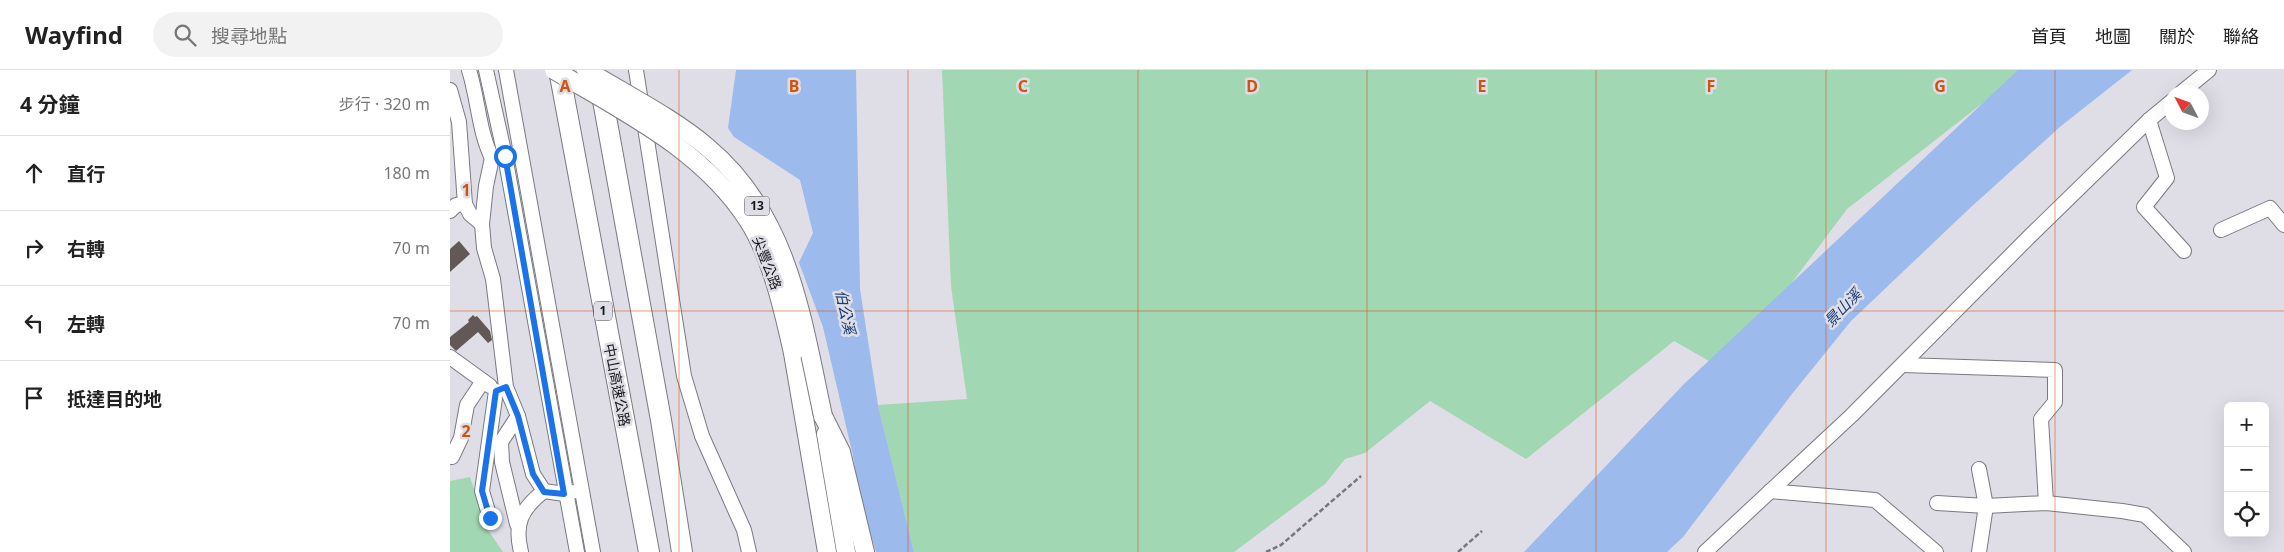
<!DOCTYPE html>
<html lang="zh-TW">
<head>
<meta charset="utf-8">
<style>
  :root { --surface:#fff; --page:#f2f2f2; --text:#222; --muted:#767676; --line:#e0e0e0 }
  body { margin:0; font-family:"Noto Sans","Noto Sans TC",sans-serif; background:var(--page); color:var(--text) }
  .controls { position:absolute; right:15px; bottom:15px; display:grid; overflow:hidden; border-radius:8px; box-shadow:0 5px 20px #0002 }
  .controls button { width:45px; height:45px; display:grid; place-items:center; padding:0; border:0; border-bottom:1px solid var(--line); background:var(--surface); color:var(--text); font:25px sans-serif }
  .compass { position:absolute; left:1714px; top:15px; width:45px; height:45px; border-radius:50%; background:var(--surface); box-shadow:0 5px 20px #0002; rotate:311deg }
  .stop { position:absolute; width:15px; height:15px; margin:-11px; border:4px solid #1a73e8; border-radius:50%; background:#fff }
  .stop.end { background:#1a73e8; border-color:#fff; box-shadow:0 1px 5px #0008 }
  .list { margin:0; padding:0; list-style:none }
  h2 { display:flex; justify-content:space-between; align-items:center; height:65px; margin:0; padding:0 20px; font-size:21px }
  h2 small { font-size:16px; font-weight:400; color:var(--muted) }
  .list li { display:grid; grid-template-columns:32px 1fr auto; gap:15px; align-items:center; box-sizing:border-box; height:75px; padding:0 20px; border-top:1px solid var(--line) }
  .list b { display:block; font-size:19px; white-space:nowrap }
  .list em { font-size:16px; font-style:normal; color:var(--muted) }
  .icon { flex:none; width:28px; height:28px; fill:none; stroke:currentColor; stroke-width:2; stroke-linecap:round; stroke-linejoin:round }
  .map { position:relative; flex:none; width:1834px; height:482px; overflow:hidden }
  header { display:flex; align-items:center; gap:30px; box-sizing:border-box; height:70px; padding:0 25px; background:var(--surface); border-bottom:1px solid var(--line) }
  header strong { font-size:24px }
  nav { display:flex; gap:28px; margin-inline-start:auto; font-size:18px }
  .search { width:350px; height:45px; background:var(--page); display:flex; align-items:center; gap:12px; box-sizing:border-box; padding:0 18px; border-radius:28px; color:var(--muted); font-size:19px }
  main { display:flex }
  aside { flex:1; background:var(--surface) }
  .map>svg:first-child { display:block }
</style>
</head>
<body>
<header>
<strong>Wayfind</strong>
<div class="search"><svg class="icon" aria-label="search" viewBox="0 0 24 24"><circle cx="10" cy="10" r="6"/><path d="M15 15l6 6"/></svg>搜尋地點</div>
<nav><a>首頁</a><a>地圖</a><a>關於</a><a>聯絡</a></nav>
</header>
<main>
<aside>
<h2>4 分鐘<small>步行 · 320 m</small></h2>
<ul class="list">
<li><svg class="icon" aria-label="ahead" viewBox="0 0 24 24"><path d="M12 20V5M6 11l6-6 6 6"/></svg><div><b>直行</b></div><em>180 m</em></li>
<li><svg class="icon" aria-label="right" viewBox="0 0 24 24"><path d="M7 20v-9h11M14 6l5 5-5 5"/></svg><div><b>右轉</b></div><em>70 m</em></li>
<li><svg class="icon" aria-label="left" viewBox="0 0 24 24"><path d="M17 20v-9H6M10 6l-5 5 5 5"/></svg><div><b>左轉</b></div><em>70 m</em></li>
<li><svg class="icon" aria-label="arrive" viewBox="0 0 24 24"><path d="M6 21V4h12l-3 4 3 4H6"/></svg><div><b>抵達目的地</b></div></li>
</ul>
</aside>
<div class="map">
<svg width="1834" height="482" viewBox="0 0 1834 482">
  <rect width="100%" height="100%" fill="#dfdee7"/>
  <g fill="#a1d7b2">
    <path d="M492,0H1575L1397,139L1281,294L1259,291L1224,271L1076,389L980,331L915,383L895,389L875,414L784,482H464L428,335L517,329L501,216Z"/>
    <path d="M20,407L38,460L53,482H0V411Z"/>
  </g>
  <g fill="#9cbaeb">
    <path d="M286,0H406L410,219L428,335L464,482H426L342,207L363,163L350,110L284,67L278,58Z"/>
    <path d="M1568,0H1682L1611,56L1520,138L1401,251L1342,324L1233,467L1217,482H1074L1234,314Z"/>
  </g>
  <path fill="#dfdee7" d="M348,190L373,257L403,386L411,438L374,393L340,274V207Z"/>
  <g fill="#625956">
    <path d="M9,171L20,184L0,202V179Z"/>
    <path d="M23,245L25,247L27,246L40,261L42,270L38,273L28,262L6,281L0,275V267L19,252L18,250Z"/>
  </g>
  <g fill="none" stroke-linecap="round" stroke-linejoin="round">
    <g stroke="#7a7981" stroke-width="16">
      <g id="minor">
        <path d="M19,0C28,28 29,63 42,88"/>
        <path d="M36,0L55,86L127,482"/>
        <path d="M56,0L143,482"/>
        <path d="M186,0L234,306L252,366L294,460L299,482"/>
        <path d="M0,20L9,52L15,134L20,144L32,154"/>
        <path d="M1732,22L1759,0"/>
        <path d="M1699,50L1717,108L1694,137L1734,181"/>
        <path d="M63,84L42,88L36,116L32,154L34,178L43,209L56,317L68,346L83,404L94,421L114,424L122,422"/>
        <path d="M0,141L6,135L15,134"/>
        <path d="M1771,160L1820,138L1834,155"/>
        <path d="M0,287L40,316"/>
        <path d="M1453,295L1605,300V332L1591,349L1596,433"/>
        <path d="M0,386L2,387L11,368L17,335L33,311"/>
        <path d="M1529,399L1536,436L1529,482"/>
        <path d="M1320,421L1425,430L1486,482"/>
        <path d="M1487,433L1536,436L1596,433L1672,441L1695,445L1734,482"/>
        <path d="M40,448L32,421L46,321"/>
        <path d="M67,454L52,392L51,372L68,346"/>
        <path d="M71,482C64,454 71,439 94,421"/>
        <path d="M1255,482L1402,345L1580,166L1699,50L1722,31"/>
      </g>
    </g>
    <g stroke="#7a7981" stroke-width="20">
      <g id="major">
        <path d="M343,283L377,482"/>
        <path d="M373,346L391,382L415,482"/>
        <path d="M376,364L396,482"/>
      </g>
    </g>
    <g stroke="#7a7981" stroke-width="22">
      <g id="highway">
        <path d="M109,0L199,482"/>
        <path d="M150,14L211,350L232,482"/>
      </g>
    </g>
    <g stroke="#77767c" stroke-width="2.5" stroke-dasharray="5 2.5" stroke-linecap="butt">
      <path d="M816,482L831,475L911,406"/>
      <path d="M1008,482L1032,461"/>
    </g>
    <use href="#minor" stroke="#fff" stroke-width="14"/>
    <use href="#major" stroke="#fff" stroke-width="18"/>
    <use href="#highway" stroke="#fff" stroke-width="20"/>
    <g stroke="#7a7981" stroke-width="20" stroke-linecap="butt">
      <g id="major-bridge">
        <path d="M104,0C174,42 252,79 298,150C321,185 334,242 343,283"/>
        <path d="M136,0C175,24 223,48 257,77C339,145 352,249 373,346"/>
      </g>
    </g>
    <use href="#major-bridge" stroke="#fff" stroke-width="18"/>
  </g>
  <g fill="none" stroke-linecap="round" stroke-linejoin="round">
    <path stroke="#1a73e8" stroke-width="6" d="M40,448L32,421L46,321L56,317L68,346L83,404L94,422L114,424L55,86"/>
  </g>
  <path fill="none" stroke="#d3520d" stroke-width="1" stroke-opacity="0.55" d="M229,0V482M458,0V482M688,0V482M917,0V482M1146,0V482M1376,0V482M1605,0V482M0,241H1834"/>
  <g text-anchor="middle" stroke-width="5" stroke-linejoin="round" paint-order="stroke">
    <g fill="#dfdee7" stroke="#525257" stroke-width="1">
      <rect x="294.5" y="126.5" width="25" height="19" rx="4"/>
      <rect x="144" y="231.5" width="18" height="19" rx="4"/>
    </g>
    <g font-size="12" font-weight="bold" fill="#161619">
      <text x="307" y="140">13</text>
      <text x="153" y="245">1</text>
    </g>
    <g font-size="14" fill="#161619" stroke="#dfdee7">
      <text transform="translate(317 193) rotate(69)" y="5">尖豐公路</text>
      <text transform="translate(167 315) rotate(79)" y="5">中山高速公路</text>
    </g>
    <g font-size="15" font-style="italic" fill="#183c75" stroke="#dfdee7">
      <text transform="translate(1393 238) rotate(-46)" y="5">景山溪</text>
      <text transform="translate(395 242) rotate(78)" y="5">伯公溪</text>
    </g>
  </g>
  <g font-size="16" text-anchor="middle" font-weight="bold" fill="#d3520d" stroke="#dfdee7" stroke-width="5" stroke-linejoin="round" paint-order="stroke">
    <text x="115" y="22">A</text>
    <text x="344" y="22">B</text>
    <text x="573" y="22">C</text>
    <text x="802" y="22">D</text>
    <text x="1032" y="22">E</text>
    <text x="1261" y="22">F</text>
    <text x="1490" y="22">G</text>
    <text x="16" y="126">1</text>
    <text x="16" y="367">2</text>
  </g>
</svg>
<div class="controls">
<button>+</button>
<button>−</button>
<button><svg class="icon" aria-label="locate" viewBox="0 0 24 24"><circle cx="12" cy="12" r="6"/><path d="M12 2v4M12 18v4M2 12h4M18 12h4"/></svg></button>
</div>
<svg class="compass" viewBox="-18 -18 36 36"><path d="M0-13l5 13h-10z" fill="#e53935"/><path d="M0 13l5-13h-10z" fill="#767676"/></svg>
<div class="stop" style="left:55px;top:86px"></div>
<div class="stop end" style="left:40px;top:448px"></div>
</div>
</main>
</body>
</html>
